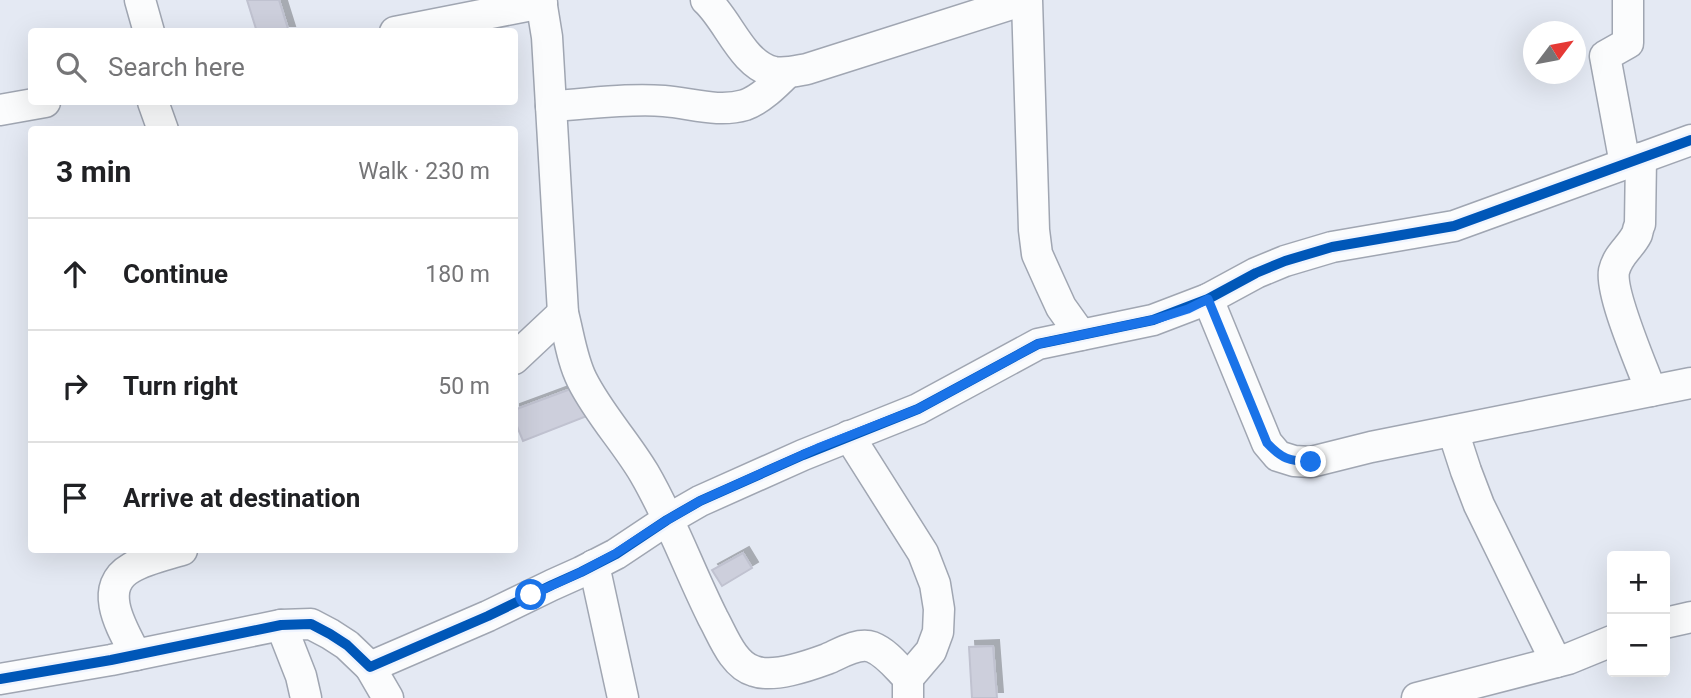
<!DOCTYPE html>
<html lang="en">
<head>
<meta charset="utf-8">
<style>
  :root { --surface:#fff; --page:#f6f6f6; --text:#202124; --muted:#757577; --line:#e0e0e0 }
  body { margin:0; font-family:Roboto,sans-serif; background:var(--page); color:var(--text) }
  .controls { position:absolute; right:21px; bottom:21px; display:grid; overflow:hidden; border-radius:7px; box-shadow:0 7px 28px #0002 }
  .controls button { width:63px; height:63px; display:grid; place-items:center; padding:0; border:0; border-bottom:2px solid var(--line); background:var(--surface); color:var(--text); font:35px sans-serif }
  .compass { position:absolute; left:1523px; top:21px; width:63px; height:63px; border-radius:50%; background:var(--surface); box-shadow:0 7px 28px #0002; rotate:58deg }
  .stop { position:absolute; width:21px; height:21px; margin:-16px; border:5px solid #1a73e8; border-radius:50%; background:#fff }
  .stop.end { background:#1a73e8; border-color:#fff; box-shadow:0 2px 7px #0008 }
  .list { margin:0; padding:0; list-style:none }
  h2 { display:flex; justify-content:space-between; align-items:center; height:91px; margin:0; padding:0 28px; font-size:30px }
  h2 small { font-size:23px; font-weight:400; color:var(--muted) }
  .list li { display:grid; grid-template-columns:46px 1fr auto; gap:21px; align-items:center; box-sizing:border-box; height:112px; padding:0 28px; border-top:2px solid var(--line) }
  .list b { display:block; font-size:26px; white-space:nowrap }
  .list em { font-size:23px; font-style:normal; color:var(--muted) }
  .icon { flex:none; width:38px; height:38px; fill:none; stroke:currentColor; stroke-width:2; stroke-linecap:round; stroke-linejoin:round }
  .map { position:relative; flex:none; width:1691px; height:698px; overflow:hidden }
  .search { position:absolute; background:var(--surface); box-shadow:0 7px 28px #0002; left:28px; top:28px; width:490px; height:77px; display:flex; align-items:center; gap:18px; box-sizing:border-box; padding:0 24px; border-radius:7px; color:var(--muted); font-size:26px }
  .panel { position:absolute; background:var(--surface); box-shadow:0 7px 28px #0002; left:28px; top:126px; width:490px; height:427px; border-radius:7px }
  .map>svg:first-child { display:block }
</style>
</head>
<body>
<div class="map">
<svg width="1691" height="698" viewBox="0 0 1691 698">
  <defs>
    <filter id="shadow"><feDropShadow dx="6" dy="-6" stdDeviation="0" flood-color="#0004"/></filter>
  </defs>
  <rect width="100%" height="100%" fill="#e4e9f3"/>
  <g fill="#cdcfdc" stroke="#c0c2d0" stroke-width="2" filter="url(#shadow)">
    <path d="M247,0H279L289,32H257Z"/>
    <path d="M576,387L587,416L523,441L514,419V410Z"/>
    <path d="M743,553L752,568L722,586L712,570Z"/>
    <path d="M993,646L997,698H972L969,647Z"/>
  </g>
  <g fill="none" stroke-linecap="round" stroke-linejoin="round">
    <g stroke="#a0a6b2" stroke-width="33">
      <g id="street">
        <path d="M140,0L149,32"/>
        <path d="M541,0L547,37L563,313C569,336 572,360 582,380C599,414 625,441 644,473C671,519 689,570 713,618C723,636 733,665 754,671C773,678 808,666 827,659C839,654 858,642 872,647C887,653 897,667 908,678V698"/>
        <path d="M706,0C729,21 742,65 774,72C785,74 796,71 807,69L1024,0"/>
        <path d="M1027,0L1034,230L1037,254L1050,283L1061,307L1081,335"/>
        <path d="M395,32L542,3"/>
        <path d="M153,102L163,130"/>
        <path d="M551,106C589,104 627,98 664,101C691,103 718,113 745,105C761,99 775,85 787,73"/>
        <path d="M0,110L45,102"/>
        <path d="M1641,158L1640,224C1639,225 1637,234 1637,234C1630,248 1618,254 1614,271C1610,294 1642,366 1651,391"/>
        <path d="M1625,164L1605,56L1628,43V0"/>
        <path d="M1208,299L1267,443L1278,456L1294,461L1311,462L1371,447L1691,383"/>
        <path d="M514,359L563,313"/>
        <path d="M1453,431L1466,471L1479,505L1556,662"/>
        <path d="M849,436L923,553L935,584L939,609L938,632L931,651L908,678"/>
        <path d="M594,565L623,698"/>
        <path d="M1665,623L1691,617"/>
        <path d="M281,625L301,676L306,698"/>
        <path d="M136,655C123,630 96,588 131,568C146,559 166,555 182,550"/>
        <path d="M370,667L388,698"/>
        <path d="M0,679L111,660L281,625L311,624L330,634L347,645L370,667L488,616L552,585L581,572L616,554L667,520L700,501L803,455L918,409L1038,344L1153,320L1208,299L1256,273L1285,261L1332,247L1454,226L1691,140"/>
        <path d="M1417,698L1568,659L1612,641"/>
      </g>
    </g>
    <use href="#street" stroke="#fbfcfd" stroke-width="30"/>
    <g stroke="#eff4fe" stroke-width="15">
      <path id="cycleway" d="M0,679L111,660L281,625L311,624L330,634L347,645L370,667L488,616L552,585L581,572L616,554L667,520L700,501L803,455L918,409L1038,344L1153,320L1208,299L1256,273L1285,261L1332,247L1454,226L1691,140"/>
    </g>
    <use href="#cycleway" stroke="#0057b8" stroke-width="10"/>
  </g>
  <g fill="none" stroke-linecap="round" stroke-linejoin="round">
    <path stroke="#1a73e8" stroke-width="9" d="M531,595L581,572L615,554L667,520L700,501L818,448L918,409L1038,344L1153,320L1188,309L1208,299L1267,443C1282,459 1289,461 1311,462"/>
  </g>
</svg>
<div class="controls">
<button>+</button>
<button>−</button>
</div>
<svg class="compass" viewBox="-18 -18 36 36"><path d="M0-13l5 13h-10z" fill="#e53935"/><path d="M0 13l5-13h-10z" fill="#757577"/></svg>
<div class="stop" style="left:531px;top:595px"></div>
<div class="stop end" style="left:1311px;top:462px"></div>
<div class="search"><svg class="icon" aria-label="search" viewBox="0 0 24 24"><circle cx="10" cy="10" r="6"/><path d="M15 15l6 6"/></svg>Search here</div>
<section class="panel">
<h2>3 min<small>Walk · 230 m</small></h2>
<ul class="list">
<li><svg class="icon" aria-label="ahead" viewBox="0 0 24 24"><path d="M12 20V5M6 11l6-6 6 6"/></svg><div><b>Continue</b></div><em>180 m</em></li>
<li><svg class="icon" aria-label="right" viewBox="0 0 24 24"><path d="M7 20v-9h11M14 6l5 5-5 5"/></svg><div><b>Turn right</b></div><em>50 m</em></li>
<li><svg class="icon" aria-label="arrive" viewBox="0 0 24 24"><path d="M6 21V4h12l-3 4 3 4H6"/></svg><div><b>Arrive at destination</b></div></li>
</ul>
</section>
</div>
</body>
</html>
